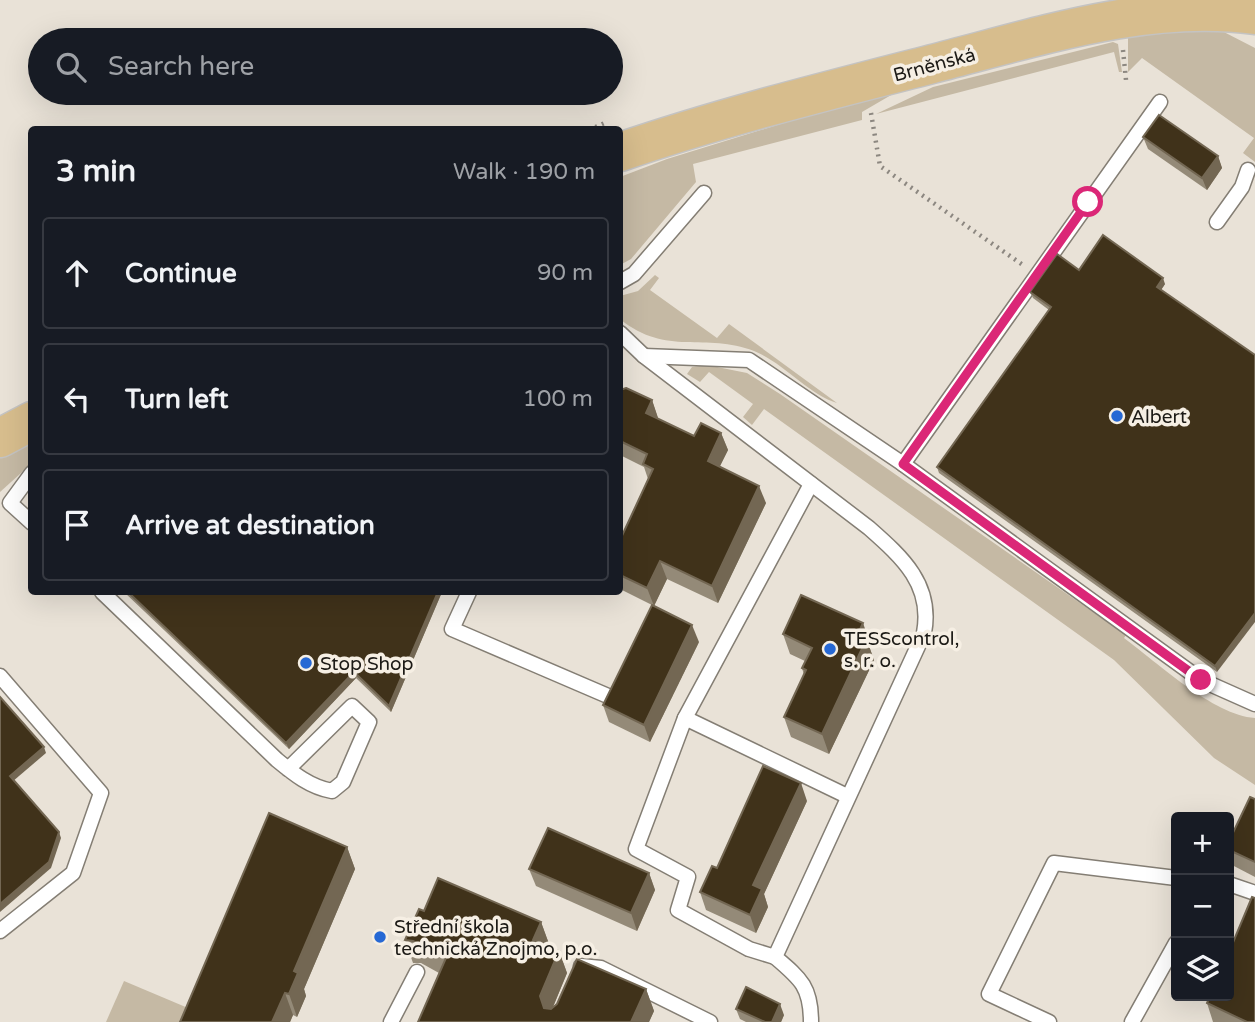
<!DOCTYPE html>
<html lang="en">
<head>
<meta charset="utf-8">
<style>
  :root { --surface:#171b24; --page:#20242c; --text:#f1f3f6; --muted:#9ea1a6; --line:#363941 }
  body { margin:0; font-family:"Varela Round",sans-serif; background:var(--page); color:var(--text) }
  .controls { position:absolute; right:21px; bottom:21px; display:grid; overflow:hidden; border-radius:7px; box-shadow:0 7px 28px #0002 }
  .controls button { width:63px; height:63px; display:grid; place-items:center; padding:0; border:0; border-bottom:2px solid var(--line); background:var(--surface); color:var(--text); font:35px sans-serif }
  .stop { position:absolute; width:21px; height:21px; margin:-16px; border:5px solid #db2777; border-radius:50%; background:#fff }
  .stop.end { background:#db2777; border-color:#fff; box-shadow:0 2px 7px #0008 }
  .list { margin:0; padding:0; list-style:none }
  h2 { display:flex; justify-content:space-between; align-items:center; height:91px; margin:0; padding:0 28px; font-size:30px }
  h2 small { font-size:23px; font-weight:400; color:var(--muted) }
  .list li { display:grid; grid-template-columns:46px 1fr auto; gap:21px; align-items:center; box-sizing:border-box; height:112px; margin:0 14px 14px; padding:0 14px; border:2px solid var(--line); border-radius:7px }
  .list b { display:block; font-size:26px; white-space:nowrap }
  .list em { font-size:23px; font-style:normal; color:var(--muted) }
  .icon { flex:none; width:38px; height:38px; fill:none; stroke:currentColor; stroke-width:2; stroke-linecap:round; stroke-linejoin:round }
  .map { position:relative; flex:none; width:1255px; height:1022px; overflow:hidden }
  .search { position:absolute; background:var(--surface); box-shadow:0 7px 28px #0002; left:28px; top:28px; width:595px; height:77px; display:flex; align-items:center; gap:18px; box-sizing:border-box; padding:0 24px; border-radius:38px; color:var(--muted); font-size:26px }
  .panel { position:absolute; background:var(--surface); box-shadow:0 7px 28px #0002; left:28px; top:126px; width:595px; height:469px; border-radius:7px }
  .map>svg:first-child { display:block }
</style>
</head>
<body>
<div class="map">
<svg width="1255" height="1022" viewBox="0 0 1255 1022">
  <rect width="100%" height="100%" fill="#e9e2d7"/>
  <g fill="#c5b9a4">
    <path d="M1220,30L1255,48V162L1243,153L1254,138L1142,58L1128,72V32Z"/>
    <path d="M1113,42L1118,44L1122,72H1119L1114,52L876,114L933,87Z"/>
    <path d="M910,84L862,112V120L693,164L696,182L631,259L620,265V177L667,159Z"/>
    <path d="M655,275L659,278L650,290L717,338L729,324L837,403C808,394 784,363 754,351C706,332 666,357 620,319V296L638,291Z"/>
    <path d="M707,365L747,373L780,394L1126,635L1124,638C1158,663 1213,715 1255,718V785L1214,758L1114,660L764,409L752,425L743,417L753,404L709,372L700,382L687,374L692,367Z"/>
    <path d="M31,435V464L0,492V451Z"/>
    <path d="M124,981L188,1008L182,1022H106Z"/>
  </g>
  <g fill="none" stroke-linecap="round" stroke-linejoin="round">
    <g stroke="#847e74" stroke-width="17">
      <g id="lane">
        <path d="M1217,222L1242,187L1248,170"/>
        <path d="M620,282L634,274L704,193"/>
        <path d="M620,333L644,356L869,528C903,558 933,585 924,633L775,957C801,979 811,987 811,1022"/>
        <path d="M644,356L749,360L903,464L1201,680L1255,704"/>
        <path d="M903,464L1160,102"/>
        <path d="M32,473L10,503L32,523"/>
        <path d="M811,484L685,718L847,796"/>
        <path d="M102,592L277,760C294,774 310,787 332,791L343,782L369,722L352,706L288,769"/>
        <path d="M469,592L452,629L608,696"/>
        <path d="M0,676L101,793L73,873L0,931"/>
        <path d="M685,718L636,849L688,877L678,910L749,949L775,957"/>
        <path d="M1229,884L1255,893"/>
        <path d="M581,966L601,968L710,1022"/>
        <path d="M391,1022L417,972"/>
        <path d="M1049,1022L989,994L1054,863L1176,878"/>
        <path d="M1132,1022L1176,943"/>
      </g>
    </g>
    <g stroke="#c4c3c2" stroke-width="41">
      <g id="primary">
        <path d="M620,152C722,117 827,91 932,64C1035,38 1147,0 1255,15"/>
        <path d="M0,438L32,421"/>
      </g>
    </g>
    <g stroke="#8c8780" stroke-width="4.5" stroke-dasharray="2 5" stroke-linecap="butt">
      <path d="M1123,50L1126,80"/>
      <path d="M871,113L880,166L1023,265"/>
      <path d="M589,130L607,122"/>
    </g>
    <use href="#lane" stroke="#fff" stroke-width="14"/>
    <use href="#primary" stroke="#d7bd8d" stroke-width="38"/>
  </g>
  <g fill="#948a78">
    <path d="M1143,137L1218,156L1222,168L1207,190L1148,149Z"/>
    <path d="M1079,270L1165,284L1161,290L1217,672L939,473L937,467L1049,310L1033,298L1030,292Z"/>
    <path d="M620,390L652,400L658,418V419L694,436L721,433L728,450L720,466L766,503L718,603L667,579L654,606L620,589V540L648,479L644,467L620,455Z"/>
    <path d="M124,592H442L391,712L356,678L289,749Z"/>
    <path d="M783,634L870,643L869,646L874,660L829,754L791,737L784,717L804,675L802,668L805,661L790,654Z"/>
    <path d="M699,642L650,742L609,722L603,705Z"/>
    <path d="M1255,799V877L1232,865L1229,857V841Z"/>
    <path d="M807,801L764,894L768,907L756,933L706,910L700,892L717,868Z"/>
    <path d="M347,847L355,869L304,989L306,996L297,1017L293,1015L290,1022H180Z"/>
    <path d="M529,869L649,873L655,890L637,931L536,886Z"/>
    <path d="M424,911L541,922L549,944L548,946L559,951L567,973L553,1007L646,989L654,1011L649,1022H418L439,973L421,963H413L405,940Z"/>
    <path d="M1207,1003L1255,1022H1213Z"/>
    <path d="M736,1009L784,1015L781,1022H746L740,1019Z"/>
  </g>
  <g fill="#736753">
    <path d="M1218,156L1222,168L1207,190L1202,178Z"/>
    <path d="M1163,278L1165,284L1159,293L1157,287Z"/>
    <path d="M652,400L658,418L652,430L646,413Z"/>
    <path d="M721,433L728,450L714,478L708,461Z"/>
    <path d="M759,486L766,503L718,603L712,586Z"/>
    <path d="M660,561L667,579L654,606L647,588Z"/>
    <path d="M438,592H442L391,712L389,706Z"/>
    <path d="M1255,613V622L1217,672L1215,666Z"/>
    <path d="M863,623L870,643L869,646L874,660L829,754L822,734Z"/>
    <path d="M692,625L699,642L650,742L644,725Z"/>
    <path d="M354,672L356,678L289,749L286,743Z"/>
    <path d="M44,747L46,753L12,782L10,776Z"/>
    <path d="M801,783L807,801L764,894L768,907L756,933L750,915L753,885Z"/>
    <path d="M59,832L61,838L51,868L0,912V904Z"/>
    <path d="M347,847L355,869L304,989L306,996L297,1017L289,994L294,971Z"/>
    <path d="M649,873L655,890L637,931L631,913Z"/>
    <path d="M541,922L549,944L541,962L533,940Z"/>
    <path d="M559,951L567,973L548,1019L540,996Z"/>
    <path d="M646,989L654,1011L649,1022H631Z"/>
    <path d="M285,993L293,1015L290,1022H272Z"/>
    <path d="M780,1004L784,1015L781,1022H772Z"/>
  </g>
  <g fill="#40321a" stroke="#736753" stroke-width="2">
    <path d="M1159,115L1218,156L1202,178L1143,137Z"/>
    <path d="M1103,235L1163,278L1157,287L1255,355V613L1215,666L937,467L1051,307L1030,292L1057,254L1079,270Z"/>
    <path d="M626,388L652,400L646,413L694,436L701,423L721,433L708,461L759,486L712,586L660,561L647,588L620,575V540L653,469L643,464L647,454L620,441V390Z"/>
    <path d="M128,592H438L389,706L354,672L286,743Z"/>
    <path d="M801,595L863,623L857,636L866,640L822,734L784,717L806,670L802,668L812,648L783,634Z"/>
    <path d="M652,605L692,625L644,725L603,705Z"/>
    <path d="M0,697L44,747L10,776L59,832L49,862L0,904Z"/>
    <path d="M763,766L801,783L753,885L762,889L750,915L700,892L712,866L717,868Z"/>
    <path d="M1250,797L1255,799V862L1229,850V841Z"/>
    <path d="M269,813L347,847L294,971L298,973L289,994L285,993L272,1022H180Z"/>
    <path d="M548,828L649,873L631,913L529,869Z"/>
    <path d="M438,878L541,922L533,940L559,951L540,996L544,1008L551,1009L557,1004L577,959L646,989L631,1022H418L446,958L413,941L405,940L419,909L424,911Z"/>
    <path d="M1252,897L1255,898V1022H1247L1207,1003L1210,996H1229V952Z"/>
    <path d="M746,987L780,1004L772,1022H765L736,1009Z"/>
  </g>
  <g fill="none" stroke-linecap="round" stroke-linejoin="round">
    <path stroke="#db2777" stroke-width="9" d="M1088,202L903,464L1201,680"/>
  </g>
  <g fill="#2668d4" stroke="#f6efe4" stroke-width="2.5">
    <circle cx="1117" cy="416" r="7"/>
    <circle cx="830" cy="649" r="7"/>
    <circle cx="306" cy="663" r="7"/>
    <circle cx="380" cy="937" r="7"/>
  </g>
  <g text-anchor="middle" stroke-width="7" stroke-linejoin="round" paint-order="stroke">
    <g font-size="19" fill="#1c1a16" stroke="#f6efe4">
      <text transform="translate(934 64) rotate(-15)" y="7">Brněnská</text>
    </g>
    <g font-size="19" fill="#1c1a16" stroke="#f6efe4" text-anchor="start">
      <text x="1131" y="423">Albert</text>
      <text x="844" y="645">TESScontrol,<tspan x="844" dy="22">s. r. o.</tspan></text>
      <text x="320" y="670">Stop Shop</text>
      <text x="394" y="933">Střední škola<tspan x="394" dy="22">technická Znojmo, p.o.</tspan></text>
    </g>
  </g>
</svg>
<div class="controls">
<button>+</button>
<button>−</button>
<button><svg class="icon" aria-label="layers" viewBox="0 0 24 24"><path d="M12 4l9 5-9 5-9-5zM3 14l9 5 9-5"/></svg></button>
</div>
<div class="stop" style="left:1088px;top:202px"></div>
<div class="stop end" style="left:1201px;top:680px"></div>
<div class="search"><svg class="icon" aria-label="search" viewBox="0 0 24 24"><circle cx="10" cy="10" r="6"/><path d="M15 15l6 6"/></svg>Search here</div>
<section class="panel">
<h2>3 min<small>Walk · 190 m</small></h2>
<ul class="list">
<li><svg class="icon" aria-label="ahead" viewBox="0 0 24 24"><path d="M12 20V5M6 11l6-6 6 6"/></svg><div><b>Continue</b></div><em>90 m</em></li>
<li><svg class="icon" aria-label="left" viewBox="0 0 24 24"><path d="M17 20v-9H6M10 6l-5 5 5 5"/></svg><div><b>Turn left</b></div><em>100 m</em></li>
<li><svg class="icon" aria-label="arrive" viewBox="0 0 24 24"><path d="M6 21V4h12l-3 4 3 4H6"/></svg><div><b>Arrive at destination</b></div></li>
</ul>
</section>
</div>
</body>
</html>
